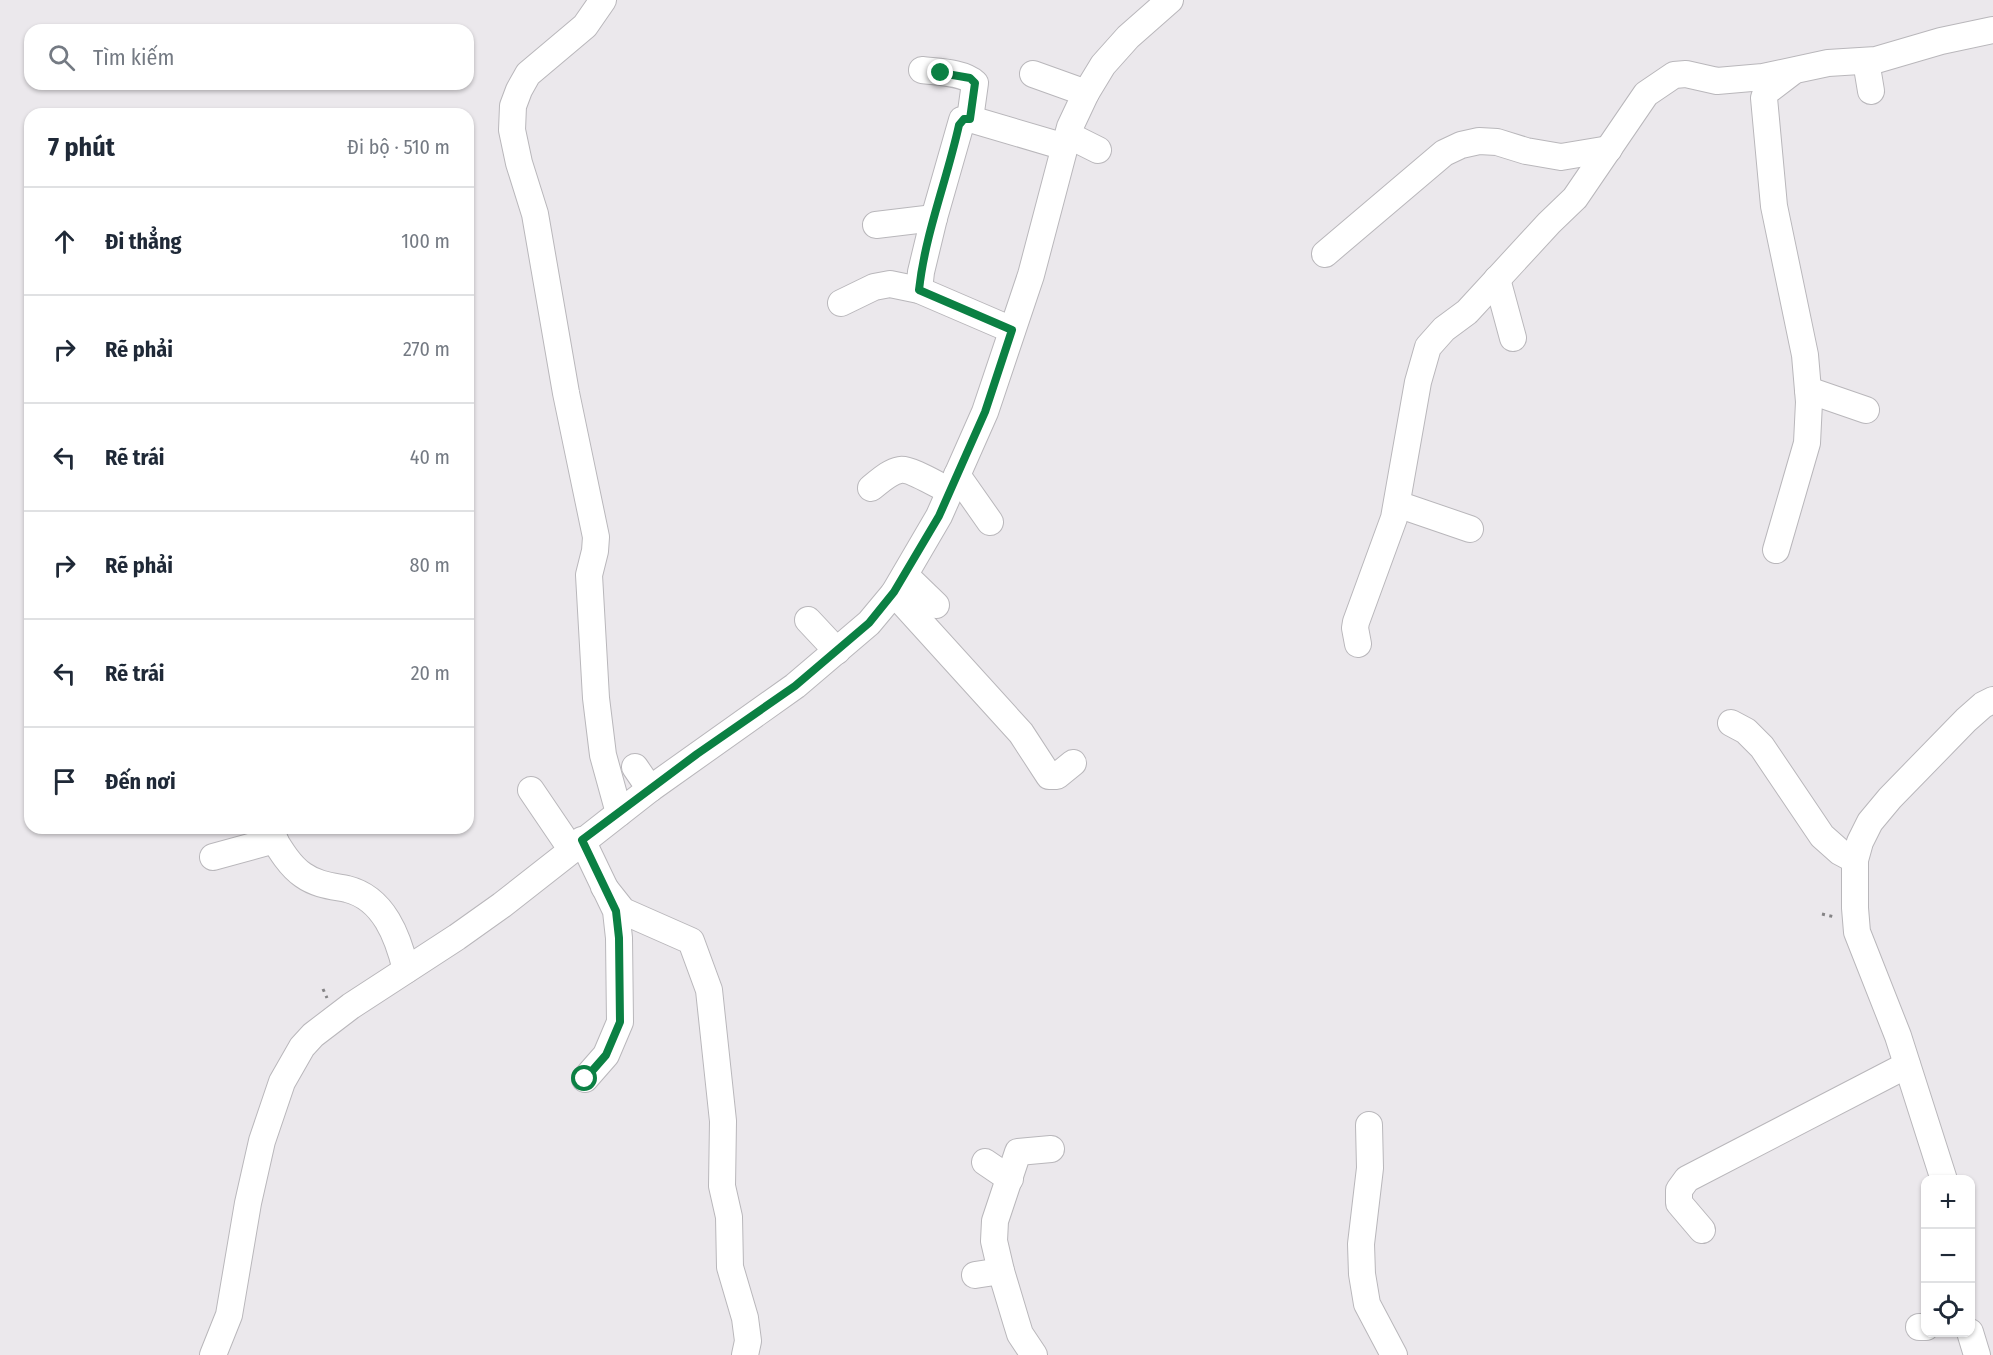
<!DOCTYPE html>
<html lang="vi">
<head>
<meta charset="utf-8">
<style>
  :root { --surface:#fff; --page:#f6f6f7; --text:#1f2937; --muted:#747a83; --line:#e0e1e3 }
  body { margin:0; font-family:"Fira Sans Condensed",sans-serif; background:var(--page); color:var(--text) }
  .controls { position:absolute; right:18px; bottom:18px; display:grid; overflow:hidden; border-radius:12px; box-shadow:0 2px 4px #0004 }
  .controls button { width:54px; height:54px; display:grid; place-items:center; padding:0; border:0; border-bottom:2px solid var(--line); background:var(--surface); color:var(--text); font:30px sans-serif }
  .stop { position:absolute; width:18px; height:18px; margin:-14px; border:4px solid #0b8043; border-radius:50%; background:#fff }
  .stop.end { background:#0b8043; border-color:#fff; box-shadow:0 2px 6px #0008 }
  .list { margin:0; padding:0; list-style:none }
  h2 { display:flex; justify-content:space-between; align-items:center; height:78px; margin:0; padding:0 24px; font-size:26px }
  h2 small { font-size:20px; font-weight:400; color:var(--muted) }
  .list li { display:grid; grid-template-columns:39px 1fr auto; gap:18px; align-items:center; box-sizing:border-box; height:108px; padding:0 24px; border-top:2px solid var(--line) }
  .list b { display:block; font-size:22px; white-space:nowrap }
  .list em { font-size:20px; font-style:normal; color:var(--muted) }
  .icon { flex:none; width:33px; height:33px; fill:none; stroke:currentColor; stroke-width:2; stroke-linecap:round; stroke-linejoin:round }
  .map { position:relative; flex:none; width:1993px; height:1355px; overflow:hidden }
  .search { position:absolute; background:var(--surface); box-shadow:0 2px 4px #0004; left:24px; top:24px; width:450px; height:66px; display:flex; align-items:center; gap:15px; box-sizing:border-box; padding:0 21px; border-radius:18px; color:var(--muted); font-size:22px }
  .panel { position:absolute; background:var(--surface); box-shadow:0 2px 4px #0004; left:24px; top:108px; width:450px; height:726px; border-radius:18px }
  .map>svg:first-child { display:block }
</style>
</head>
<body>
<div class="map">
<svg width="1993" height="1355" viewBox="0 0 1993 1355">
  <rect width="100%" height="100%" fill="#ebe8ec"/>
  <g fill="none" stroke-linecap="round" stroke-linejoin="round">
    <g stroke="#b9b7bb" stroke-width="28">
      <g id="minor">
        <path d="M603,0L585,26L528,74L519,90L513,106L512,130L519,163L535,214L566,393L596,537L595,551L589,575L596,698L603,755L619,813"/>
        <path d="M1866,61L1871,91"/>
        <path d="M922,70C938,72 963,72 975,83L970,119"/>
        <path d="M1033,74L1086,93"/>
        <path d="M1068,135L1098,150"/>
        <path d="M876,225L934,218"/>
        <path d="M1325,254L1444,153L1461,145L1479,141L1497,142L1526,151L1561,157L1609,149"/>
        <path d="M1497,279L1513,338"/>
        <path d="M919,290L921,272L934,218L962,120L970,119L1065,147"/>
        <path d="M841,303L874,287L890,284L919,290L1012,330"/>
        <path d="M1808,390L1866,410"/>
        <path d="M957,475L990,522"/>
        <path d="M871,488C880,481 889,472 900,470C910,468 939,486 950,491"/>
        <path d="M1397,504L1470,529"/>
        <path d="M1776,550L1807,443L1809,402L1805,355L1774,206L1764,98L1766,92L1791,73"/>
        <path d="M905,575L936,605"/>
        <path d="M894,593L1021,733L1049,776H1057L1073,763"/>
        <path d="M808,620L837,651"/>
        <path d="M1358,644L1355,628L1356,622L1394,518L1418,382L1428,347L1444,329L1467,312L1549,223L1575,198L1646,94L1674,75L1686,74L1717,81L1763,77L1828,63L1876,60L1941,41L1993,30"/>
        <path d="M1731,723L1746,731L1762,747L1822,836L1840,852L1855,860"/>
        <path d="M635,767L650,789"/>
        <path d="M531,790L571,849"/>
        <path d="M267,828C277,844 288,865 303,875C317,885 332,886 347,889C384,898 398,937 406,970"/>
        <path d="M582,840L616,911L619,938L620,1022L606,1055L585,1079"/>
        <path d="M213,857L275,840"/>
        <path d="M604,887L623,911L691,941L709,990L723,1121L722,1186L729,1217L730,1267L745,1318L748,1341L745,1355"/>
        <path d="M1369,1125L1370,1168L1361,1244L1362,1274L1367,1304L1394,1355"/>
        <path d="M985,1162L1010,1179"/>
        <path d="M1944,1180L1898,1036L1857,932L1855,908V860L1860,842L1870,822L1890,798L1966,720L1983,705L1993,700"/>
        <path d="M1702,1230L1679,1203V1190L1687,1179L1907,1065"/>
        <path d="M975,1275L1001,1271"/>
        <path d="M1919,1327H1926"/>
        <path d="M1970,1332L1977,1355"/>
        <path d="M213,1355L229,1315L248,1203L262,1141L282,1082L302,1047L313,1035L351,1006L457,937L502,905L650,789L795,686L869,623L894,593L939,516L985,412L1031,275L1070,127L1086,93L1103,65L1128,37L1170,0"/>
        <path d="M1034,1355L1020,1334L1016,1321L1001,1271L994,1241L995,1221L1018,1152L1051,1149"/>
      </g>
    </g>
    <g stroke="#848385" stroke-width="3" stroke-dasharray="3 4.5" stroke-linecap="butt">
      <path d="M1822,914L1835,917"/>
      <path d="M323,989L327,998"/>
    </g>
    <use href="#minor" stroke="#fff" stroke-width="26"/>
  </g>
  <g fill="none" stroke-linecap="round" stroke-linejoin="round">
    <path stroke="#0b8043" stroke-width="8" d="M585,1079L606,1055L620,1022L619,938L616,911L582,840L697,754L795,686L869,623L894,592L939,516L985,412L1012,330L919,290C925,234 947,180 959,125L964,119H970L975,83L970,78L941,73"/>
  </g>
</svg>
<div class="controls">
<button>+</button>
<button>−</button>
<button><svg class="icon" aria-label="locate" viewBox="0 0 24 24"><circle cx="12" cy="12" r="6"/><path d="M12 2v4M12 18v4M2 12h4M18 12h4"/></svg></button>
</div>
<div class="stop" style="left:585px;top:1079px"></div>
<div class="stop end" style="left:941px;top:73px"></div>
<div class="search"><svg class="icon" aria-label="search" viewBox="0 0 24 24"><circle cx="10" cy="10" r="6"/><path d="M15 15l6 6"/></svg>Tìm kiếm</div>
<section class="panel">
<h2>7 phút<small>Đi bộ · 510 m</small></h2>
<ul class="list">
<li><svg class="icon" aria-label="ahead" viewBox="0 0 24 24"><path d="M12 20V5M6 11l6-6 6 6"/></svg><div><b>Đi thẳng</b></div><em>100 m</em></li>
<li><svg class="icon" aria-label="right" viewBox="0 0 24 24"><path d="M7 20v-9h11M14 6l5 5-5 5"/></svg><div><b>Rẽ phải</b></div><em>270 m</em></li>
<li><svg class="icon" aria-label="left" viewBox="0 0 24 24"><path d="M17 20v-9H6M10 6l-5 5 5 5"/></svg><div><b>Rẽ trái</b></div><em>40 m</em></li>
<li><svg class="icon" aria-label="right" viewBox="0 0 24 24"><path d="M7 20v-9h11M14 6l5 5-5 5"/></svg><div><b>Rẽ phải</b></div><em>80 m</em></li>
<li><svg class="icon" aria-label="left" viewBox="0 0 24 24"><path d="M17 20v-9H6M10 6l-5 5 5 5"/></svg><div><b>Rẽ trái</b></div><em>20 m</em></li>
<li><svg class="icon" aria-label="arrive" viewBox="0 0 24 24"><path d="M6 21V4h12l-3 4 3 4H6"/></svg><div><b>Đến nơi</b></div></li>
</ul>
</section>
</div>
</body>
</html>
